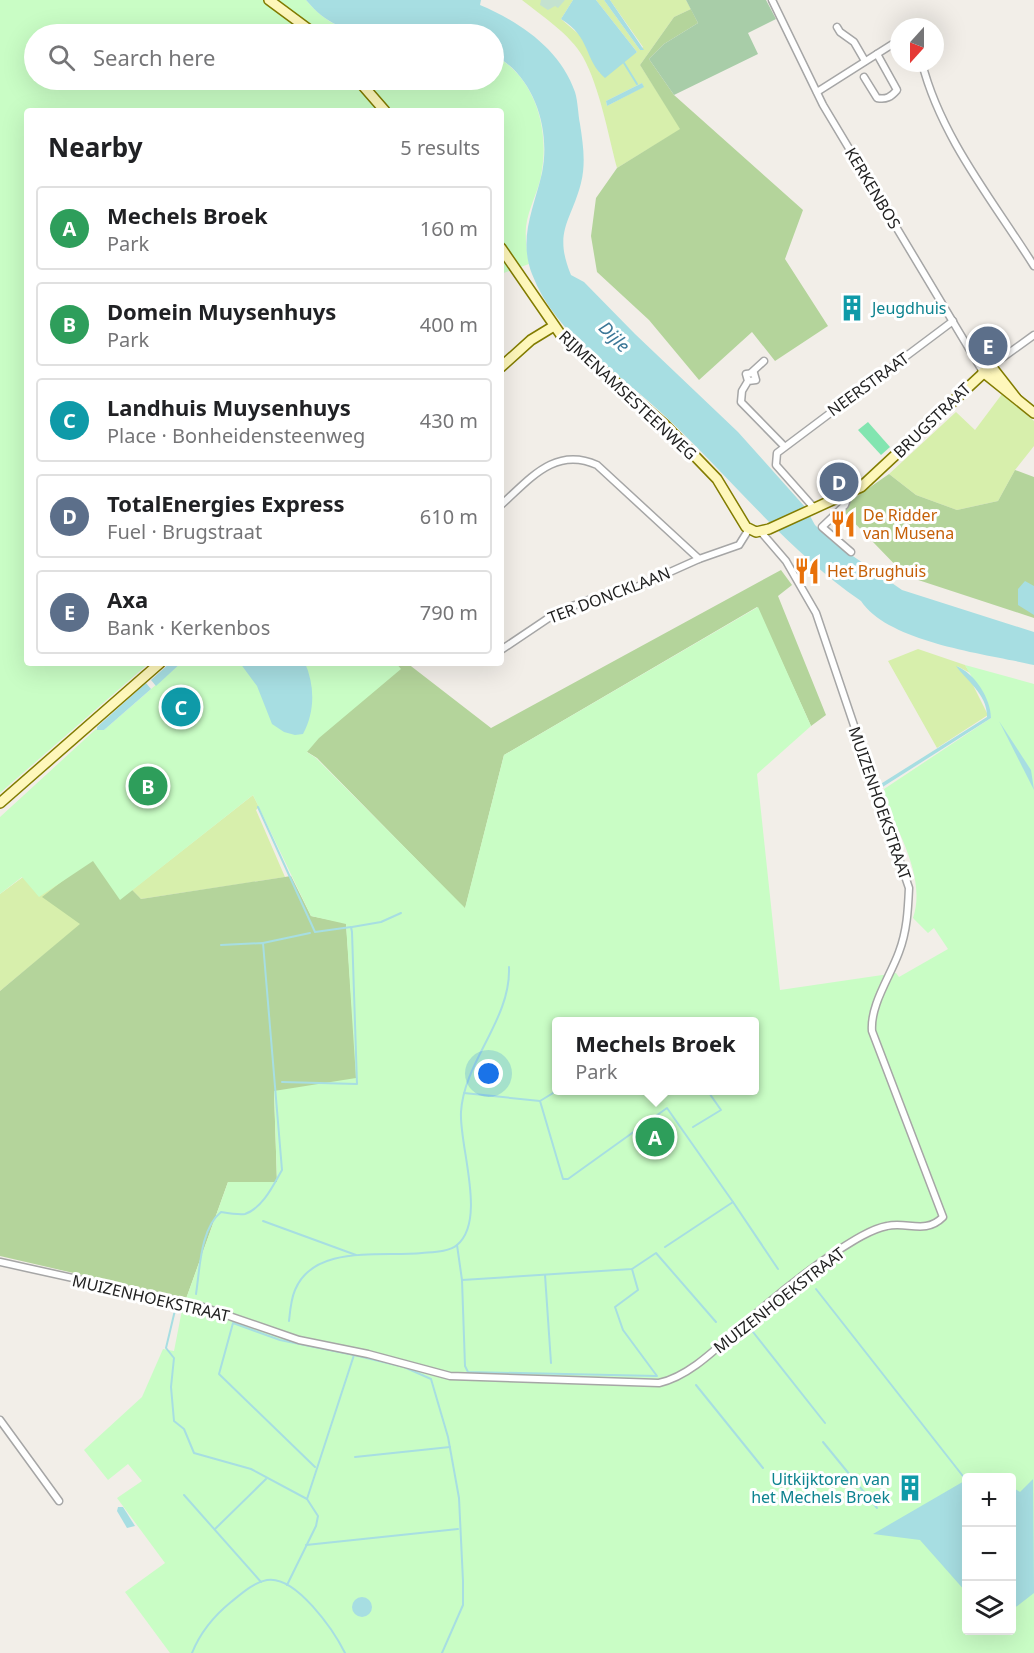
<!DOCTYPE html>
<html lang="en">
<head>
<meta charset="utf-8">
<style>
  :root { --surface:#fff; --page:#f2f2f2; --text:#202124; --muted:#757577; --line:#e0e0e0; --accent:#db2777 }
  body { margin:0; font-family:"Noto Sans",sans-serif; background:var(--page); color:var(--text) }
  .controls { position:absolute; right:18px; bottom:18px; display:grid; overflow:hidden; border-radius:6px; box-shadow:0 6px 24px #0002 }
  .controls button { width:54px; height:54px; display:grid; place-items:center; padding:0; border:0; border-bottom:2px solid var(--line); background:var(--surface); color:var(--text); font:30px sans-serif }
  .compass { position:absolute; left:890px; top:18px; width:54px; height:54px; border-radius:50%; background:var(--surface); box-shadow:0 6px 24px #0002; rotate:201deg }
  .you { position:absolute; left:489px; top:1074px; width:21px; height:21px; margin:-15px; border:4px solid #fff; border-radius:50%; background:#1a73e8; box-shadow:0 0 0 9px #1a73e833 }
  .badge { display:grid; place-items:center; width:39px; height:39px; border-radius:50%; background:var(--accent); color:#fff; font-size:20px; font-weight:700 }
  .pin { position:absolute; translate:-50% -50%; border:3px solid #fff; box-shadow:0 2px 6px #0006 }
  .popup { position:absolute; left:552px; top:1017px; width:207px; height:78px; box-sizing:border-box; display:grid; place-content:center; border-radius:6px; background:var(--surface); filter:drop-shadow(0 2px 4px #0005); font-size:20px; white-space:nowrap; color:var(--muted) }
  .popup b { font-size:22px; color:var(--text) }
  .popup::after { content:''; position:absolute; left:50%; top:100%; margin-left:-12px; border:12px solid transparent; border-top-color:var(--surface) }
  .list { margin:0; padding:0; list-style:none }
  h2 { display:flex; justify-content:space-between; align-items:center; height:78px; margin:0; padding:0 24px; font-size:26px }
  h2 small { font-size:20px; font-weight:400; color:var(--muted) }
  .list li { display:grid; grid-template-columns:39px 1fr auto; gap:18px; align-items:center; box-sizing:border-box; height:84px; margin:0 12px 12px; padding:0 12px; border:2px solid var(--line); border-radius:6px }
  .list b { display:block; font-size:22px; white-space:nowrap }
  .list p { margin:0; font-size:20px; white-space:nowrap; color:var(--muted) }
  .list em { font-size:20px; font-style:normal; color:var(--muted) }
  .icon { flex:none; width:33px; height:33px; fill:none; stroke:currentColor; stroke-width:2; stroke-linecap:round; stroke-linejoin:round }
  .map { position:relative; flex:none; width:1034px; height:1653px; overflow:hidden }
  .search { position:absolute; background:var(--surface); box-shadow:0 6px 24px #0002; left:24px; top:24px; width:480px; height:66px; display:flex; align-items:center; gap:15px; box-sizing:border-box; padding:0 21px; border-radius:33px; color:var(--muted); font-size:22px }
  .panel { position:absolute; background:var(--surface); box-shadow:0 6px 24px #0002; left:24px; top:108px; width:480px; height:558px; border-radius:6px }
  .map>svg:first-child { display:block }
</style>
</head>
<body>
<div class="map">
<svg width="1034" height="1653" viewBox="0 0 1034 1653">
  <rect width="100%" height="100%" fill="#f2eee8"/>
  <g fill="#d7efac" fill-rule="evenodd">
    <path d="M522,0H573L561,19L582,37L600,73L637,52L596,0H604L640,50L643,47L610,0H686L691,9L674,17L640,65L681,129L617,168C608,134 600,88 583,57C570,34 542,16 522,0ZM642,83L643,87L607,106L606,101Z"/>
    <path d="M1002,394L1034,421V446L1015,470L998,501L957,510L916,495L889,474L956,412L975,430Z"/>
    <path d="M918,649L965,665L970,673L957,666L971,681L988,715L937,748L888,661Z"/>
    <path d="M253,795L259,807L256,810L285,877L141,899L132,890Z"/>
    <path d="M23,877H69L81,924L0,991V894Z"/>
  </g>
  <g fill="#b4d49b">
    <path d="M691,9L698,23L664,44L649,59L674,95L803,210L785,259L828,326L775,361L752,332L699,380L649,320L597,272L591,236L596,198L617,168L680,129L640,65L674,17Z"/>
    <path d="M1015,470L1034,477V618L906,576L840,508L889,474L916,495L957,510L998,501Z"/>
    <path d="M781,570L792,585L778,596L826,715L811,726L757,607L504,755L465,909L317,758L299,747L363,663H407L491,728Z"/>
    <path d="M97,854L141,899L291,876L311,916L346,923L357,1078L468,1086L274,1091L277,1182H228L186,1299L0,1256V991L80,924L42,897Z"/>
  </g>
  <path fill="#c4e2d0" d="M541,0H565L558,8L555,6L548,10L540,5Z"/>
  <path fill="#a8cda8" d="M686,0H766L776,19L748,33L758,54L674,95L649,59L664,44L698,23Z"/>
  <g fill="#c9fdc5" fill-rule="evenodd">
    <path d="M0,0H306C352,55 389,17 443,34H34V80H494V55C534,77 549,126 542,170C540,189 528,208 526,227C525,239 527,252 529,264L501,274V111H27V663H149L0,793Z"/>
    <path d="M758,607L811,726L757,774L780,990L896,973L899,977L948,949L934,928L928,933L913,918C927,877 896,829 881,791L991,718L988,705L965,665L1034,684V1653H170L125,1592L165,1563L117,1498L142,1481L128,1464L108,1480L84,1450L142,1397L163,1349L174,1351L182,1310L228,1182H277L274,1091L356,1078L346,924L311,916L253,795L120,900L93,861L39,897L22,877L0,894V817L96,729L104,730L181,663H396L401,669L319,738L307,752L316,758L465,908L504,755ZM556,1022H754V1090H556ZM966,1478H1012V1630H966Z"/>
  </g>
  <path fill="#82e5b0" d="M868,422L890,447L881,455L858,430Z"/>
  <g fill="#a7dee2">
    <path d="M306,0H481L480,5C520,22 560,49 575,92C578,102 578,114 580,124C583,144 586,163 581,183C571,222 553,231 571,275L584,282L635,334L738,432L805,507L815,525L834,543L902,590L1034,632V665C987,654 889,643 861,601C787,550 731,478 666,417C619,372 556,337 532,274C518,238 534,208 542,173C551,129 534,76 494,55V34C477,34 458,37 442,34C435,33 428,29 420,29C371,28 342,43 306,0Z"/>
    <path d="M573,0H596L637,52L605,78C584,60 591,37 561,19Z"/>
    <path d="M604,0H610L644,50H640Z"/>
    <path d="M642,83L644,87L607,106L606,101Z"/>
    <path d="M1025,581L1034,586V615L1018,605V589Z"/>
    <path d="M170,663H181L156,686L151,680Z"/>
    <path d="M240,663H305C315,686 315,712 303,734L295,735L284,732L272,724L257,686Z"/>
    <path d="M956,666C975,673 991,699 991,718L881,788L879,785L987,717C988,695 966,680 956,666Z"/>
    <path d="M146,683L151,689L104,730H97V727Z"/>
    <path d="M999,721L1031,770L1034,790Z"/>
    <path d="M1033,1479L1034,1593L1012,1610V1487L1020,1492Z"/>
    <path d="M966,1480V1592L920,1540L873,1534Z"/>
    <path d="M118,1507H123L135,1526L127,1528L117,1511Z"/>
    <circle cx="362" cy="1607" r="10"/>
  </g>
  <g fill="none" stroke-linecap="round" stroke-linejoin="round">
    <g stroke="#a7dee2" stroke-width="2">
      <path d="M624,63L637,84"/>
      <path d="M258,807L315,932L351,927L352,932L357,1084L282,1082"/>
      <path d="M352,927L381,922L401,913"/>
      <path d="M263,943L310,933"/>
      <path d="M464,1093L540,1101L563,1179H568L667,1108L733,1202"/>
      <path d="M540,1101L558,1090"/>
      <path d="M693,1127L721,1110L707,1090"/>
      <path d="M263,1221L356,1255"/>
      <path d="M457,1245L462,1280L632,1269L656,1253L716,1322"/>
      <path d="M665,1247L733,1202L778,1269"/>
      <path d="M545,1275L551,1363"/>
      <path d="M462,1280L465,1366L468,1372L657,1376L623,1330L615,1307L638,1290L632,1269"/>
      <path d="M816,1289L966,1480"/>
      <path d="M196,1294C200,1269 200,1229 221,1212C227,1213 239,1215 245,1214C263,1208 274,1184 282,1170L263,943L221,945"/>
      <path d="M226,1321L202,1311L176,1306L166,1348L174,1358L171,1387L174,1421L184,1429L194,1453L251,1469L307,1499L318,1516L316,1526L287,1585"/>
      <path d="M289,1321C290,1311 291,1299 295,1290C314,1244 380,1257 422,1253C432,1252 449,1252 457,1245C487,1220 459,1146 461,1112C464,1061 511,1020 509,967"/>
      <path d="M753,1332L825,1423"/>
      <path d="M696,1385L763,1468"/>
      <path d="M823,1442L877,1508"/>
      <path d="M355,1457L450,1447"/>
      <path d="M315,1467L219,1374L233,1323L280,1340L354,1355"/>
      <path d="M184,1495L261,1582"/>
      <path d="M307,1499L354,1355L404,1367L431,1379L448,1437L459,1498L463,1581V1605L442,1653"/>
      <path d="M215,1529L266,1479"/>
      <path d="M306,1545L458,1529"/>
      <path d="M192,1653C200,1633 215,1615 231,1602C241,1594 254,1582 267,1580C296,1575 334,1631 345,1653"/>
    </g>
    <g stroke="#a6a6a6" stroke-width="9">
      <g id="street">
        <path d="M772,0L823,105L983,372"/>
        <path d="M837,27L840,32L854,42L865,61"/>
        <path d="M922,63C941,138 994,202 1034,266"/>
        <path d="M864,77L877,98C886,100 891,97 897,90L877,54"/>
        <path d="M817,92L899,40"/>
        <path d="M991,366L1034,335"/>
        <path d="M752,372L764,361"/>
        <path d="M748,381L756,380L754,373L746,374L748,381L742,391L741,402L784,446"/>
        <path d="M849,494L845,505L822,527L851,552"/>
        <path d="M501,505C530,479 555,446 597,465L699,559"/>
        <path d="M815,509L776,465L777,453L953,321"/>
        <path d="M501,650L559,611L594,598L632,589L699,559L739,545L749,529"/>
        <path d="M0,1262L200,1306L299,1340L368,1354L450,1376L659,1383C694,1375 724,1340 751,1318C777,1295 806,1272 834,1253C848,1244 870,1229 887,1226C907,1221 925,1235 943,1217L872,1031C870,1005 890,977 899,952C907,931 908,910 909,888L816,613L786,561L761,532"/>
        <path d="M0,1420L59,1501"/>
      </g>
    </g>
    <g stroke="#827c00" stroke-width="12">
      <g id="secondary">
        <path d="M269,0L315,34"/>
        <path d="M358,80L385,111"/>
        <path d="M501,248L561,335L664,424L717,479L746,527L756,532L769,529L861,487L991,366L1016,398"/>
        <path d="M501,367L531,340L554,326"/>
        <path d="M983,372L1034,413"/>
        <path d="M0,803L160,663"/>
      </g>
    </g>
    <use href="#street" stroke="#fff" stroke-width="6"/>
    <use href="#secondary" stroke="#fef7bb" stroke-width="9"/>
  </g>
  <defs>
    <g id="building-bare" transform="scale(2.07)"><path d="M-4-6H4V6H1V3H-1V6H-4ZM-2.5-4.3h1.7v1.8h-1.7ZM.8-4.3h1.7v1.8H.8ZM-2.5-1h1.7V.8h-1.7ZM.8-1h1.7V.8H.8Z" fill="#0f9aa8" stroke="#fff" stroke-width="2.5" paint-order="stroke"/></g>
    <g id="restaurant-bare" transform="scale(2.07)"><path d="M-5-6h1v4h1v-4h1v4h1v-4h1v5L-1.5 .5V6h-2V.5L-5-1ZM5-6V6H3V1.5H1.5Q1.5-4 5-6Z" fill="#e8710a" stroke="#fff" stroke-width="2.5" paint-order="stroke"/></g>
  </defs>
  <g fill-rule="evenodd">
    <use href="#building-bare" x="852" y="308"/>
    <use href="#restaurant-bare" x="843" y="524"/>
    <use href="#restaurant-bare" x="807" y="571"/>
    <use href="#building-bare" x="910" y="1488"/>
  </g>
  <g text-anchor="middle" stroke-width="6" stroke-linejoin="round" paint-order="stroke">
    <g font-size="16" fill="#222" stroke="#fff">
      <text transform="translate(873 188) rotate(59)" y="6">KERKENBOS</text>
      <text transform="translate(868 384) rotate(-36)" y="6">NEERSTRAAT</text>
      <text transform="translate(628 395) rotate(43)" y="6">RIJMENAMSESTEENWEG</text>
      <text transform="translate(932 420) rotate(-44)" y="6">BRUGSTRAAT</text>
      <text transform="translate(609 595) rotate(-21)" y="6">TER DONCKLAAN</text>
      <text transform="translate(880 803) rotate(71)" y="6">MUIZENHOEKSTRAAT</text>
      <text transform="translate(151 1298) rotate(13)" y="6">MUIZENHOEKSTRAAT</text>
      <text transform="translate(779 1300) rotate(-38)" y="6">MUIZENHOEKSTRAAT</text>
    </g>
    <g font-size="16" fill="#0d838f" stroke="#fff" text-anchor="start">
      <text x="872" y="314">Jeugdhuis</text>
      <text x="890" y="1485" text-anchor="end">Uitkijktoren van<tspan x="890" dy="18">het Mechels Broek</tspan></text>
    </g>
    <g font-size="16" fill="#c56008" stroke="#fff" text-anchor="start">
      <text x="863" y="521">De Ridder<tspan x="863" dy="18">van Musena</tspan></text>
      <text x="827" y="577">Het Brughuis</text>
    </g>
    <g font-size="18" font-style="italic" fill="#3b7797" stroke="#fff">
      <text transform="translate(614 337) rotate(45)" y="6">Dijle</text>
    </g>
  </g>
</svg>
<div class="controls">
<button>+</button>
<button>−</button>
<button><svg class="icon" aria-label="layers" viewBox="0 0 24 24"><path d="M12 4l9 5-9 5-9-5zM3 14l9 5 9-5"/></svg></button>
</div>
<svg class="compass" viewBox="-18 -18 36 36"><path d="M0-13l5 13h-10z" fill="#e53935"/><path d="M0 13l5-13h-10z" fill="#757577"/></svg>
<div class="you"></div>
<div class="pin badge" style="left:655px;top:1137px;background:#2e9e5b">A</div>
<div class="popup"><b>Mechels Broek</b>Park</div>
<div class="pin badge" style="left:148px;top:786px;background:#2e9e5b">B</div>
<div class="pin badge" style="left:181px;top:707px;background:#0f9aa8">C</div>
<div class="pin badge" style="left:839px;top:482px;background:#5c6f8a">D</div>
<div class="pin badge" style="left:988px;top:346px;background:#5c6f8a">E</div>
<div class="search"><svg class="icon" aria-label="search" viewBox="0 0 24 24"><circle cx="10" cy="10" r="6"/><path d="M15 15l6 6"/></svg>Search here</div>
<section class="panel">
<h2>Nearby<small>5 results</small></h2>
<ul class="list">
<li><span class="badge" style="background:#2e9e5b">A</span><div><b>Mechels Broek</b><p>Park</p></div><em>160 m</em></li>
<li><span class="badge" style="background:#2e9e5b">B</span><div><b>Domein Muysenhuys</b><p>Park</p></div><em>400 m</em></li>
<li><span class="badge" style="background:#0f9aa8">C</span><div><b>Landhuis Muysenhuys</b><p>Place · Bonheidensteenweg</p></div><em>430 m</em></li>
<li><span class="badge" style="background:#5c6f8a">D</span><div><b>TotalEnergies Express</b><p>Fuel · Brugstraat</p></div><em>610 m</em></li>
<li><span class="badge" style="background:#5c6f8a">E</span><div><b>Axa</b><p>Bank · Kerkenbos</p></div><em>790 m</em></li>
</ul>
</section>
</div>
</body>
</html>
